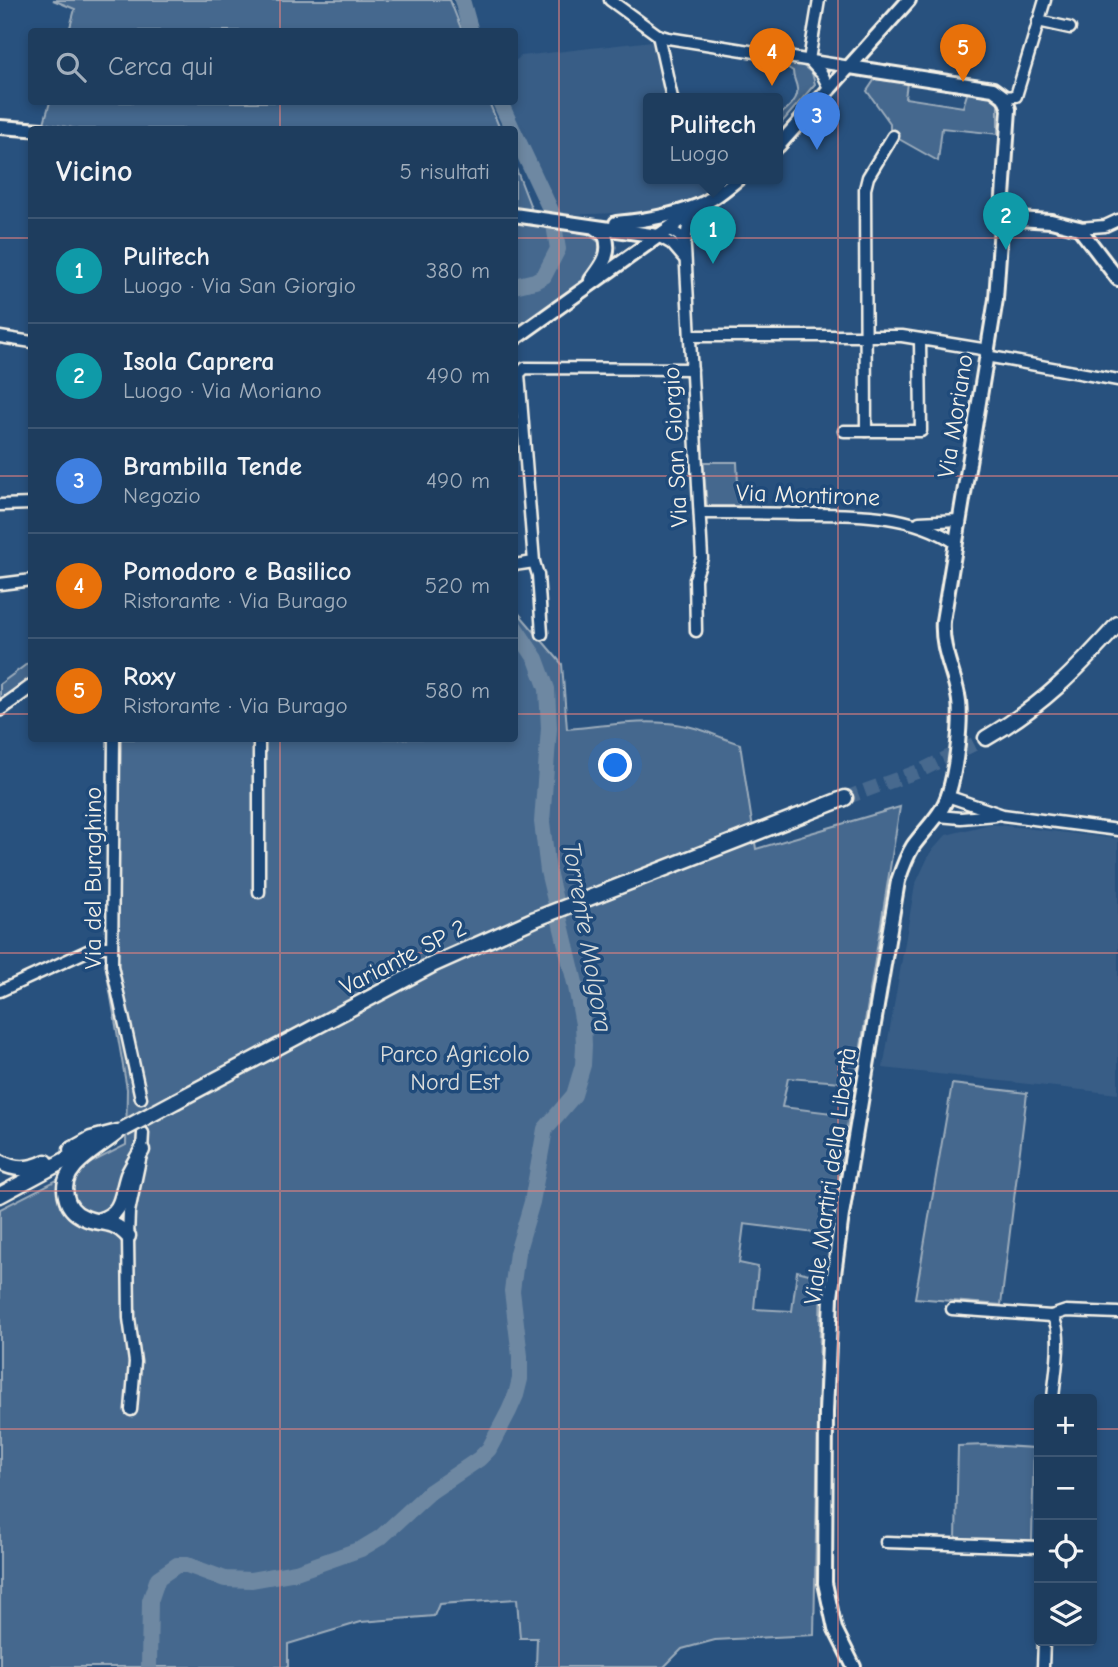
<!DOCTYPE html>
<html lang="it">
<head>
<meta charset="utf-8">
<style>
  :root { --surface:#1e3d5e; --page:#264464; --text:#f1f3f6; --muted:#a1aebc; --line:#3c5673; --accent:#e797bd }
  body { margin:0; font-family:"Comic Neue",sans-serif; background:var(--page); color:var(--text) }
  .controls { position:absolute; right:21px; bottom:21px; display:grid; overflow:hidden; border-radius:7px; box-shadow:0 4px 10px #0003 }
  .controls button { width:63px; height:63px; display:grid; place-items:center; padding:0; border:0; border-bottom:2px solid var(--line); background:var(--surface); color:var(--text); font:35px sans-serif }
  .you { position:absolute; left:616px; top:766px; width:24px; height:24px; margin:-18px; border:5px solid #fff; border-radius:50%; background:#1a73e8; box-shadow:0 0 0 10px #1a73e833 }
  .badge { display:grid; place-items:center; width:46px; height:46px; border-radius:50%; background:var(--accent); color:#fff; font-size:23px; font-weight:700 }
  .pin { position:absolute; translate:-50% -58px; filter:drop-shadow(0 2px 4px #0008) }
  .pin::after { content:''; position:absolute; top:37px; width:24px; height:21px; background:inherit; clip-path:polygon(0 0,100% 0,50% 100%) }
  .popup { position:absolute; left:643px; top:93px; width:140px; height:91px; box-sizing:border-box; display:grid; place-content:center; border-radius:7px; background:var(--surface); filter:drop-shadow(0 2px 5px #0005); font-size:23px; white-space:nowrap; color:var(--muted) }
  .popup b { font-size:26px; color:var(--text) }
  .popup::after { content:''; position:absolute; left:50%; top:100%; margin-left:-14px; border:14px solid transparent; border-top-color:var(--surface) }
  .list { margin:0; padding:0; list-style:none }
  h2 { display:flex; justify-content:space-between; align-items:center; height:91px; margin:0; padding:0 28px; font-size:30px }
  h2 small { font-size:23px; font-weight:400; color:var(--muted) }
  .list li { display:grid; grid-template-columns:46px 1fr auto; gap:21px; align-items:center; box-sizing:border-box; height:105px; padding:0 28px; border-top:2px solid var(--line) }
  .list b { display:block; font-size:26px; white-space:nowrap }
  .list p { margin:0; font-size:23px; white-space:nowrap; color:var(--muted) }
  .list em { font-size:23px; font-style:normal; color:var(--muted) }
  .icon { flex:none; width:38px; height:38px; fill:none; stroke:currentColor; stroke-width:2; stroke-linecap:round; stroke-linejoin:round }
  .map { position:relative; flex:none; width:1118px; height:1667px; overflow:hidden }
  .search { position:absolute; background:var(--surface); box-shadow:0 4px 10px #0003; left:28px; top:28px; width:490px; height:77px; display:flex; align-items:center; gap:18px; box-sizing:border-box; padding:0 24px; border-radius:7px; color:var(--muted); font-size:26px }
  .panel { position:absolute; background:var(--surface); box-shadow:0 4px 10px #0003; left:28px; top:126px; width:490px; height:616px; border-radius:7px }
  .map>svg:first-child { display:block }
</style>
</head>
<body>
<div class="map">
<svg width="1118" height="1667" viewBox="0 0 1118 1667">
  <rect width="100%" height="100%" fill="#28517e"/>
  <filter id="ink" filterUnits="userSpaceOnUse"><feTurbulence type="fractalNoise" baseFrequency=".0143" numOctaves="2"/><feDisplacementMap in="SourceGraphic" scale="14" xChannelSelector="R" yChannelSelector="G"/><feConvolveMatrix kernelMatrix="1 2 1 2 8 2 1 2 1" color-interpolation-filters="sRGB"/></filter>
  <g filter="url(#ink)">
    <g fill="#375d86">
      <path d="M652,41L666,98H648V178H706L711,186L708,193L700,198L652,212L559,215L508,102H514L515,61L521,56Z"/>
      <path d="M990,824L1118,839V1094L883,1068L915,885L930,853L946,835Z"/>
    </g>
    <g fill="#45688e" stroke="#9cacbb" stroke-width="2">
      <path d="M53,0H450L462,31H69L75,9Z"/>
      <path d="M792,63L801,64L812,73L815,84L778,127V117C785,110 800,100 797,88C796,81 793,79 793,71L782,64Z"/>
      <path d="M875,79L907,83L905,98L963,107L968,91L990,96L998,103V134L942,128L938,161L890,134V123L867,91Z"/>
      <path d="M50,102H489L500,129H78L44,123Z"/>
      <path d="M515,166L538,226L583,231L602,244L598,266L583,280L580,286L515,334Z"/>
      <path d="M703,462H737L739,506H707Z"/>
      <path d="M515,609L562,664L567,729C604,726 645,718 682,725C703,728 720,738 740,744L756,849L900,807L855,1083L788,1078L782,1107L849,1115L830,1235L744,1224L739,1263L758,1267L754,1309L792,1311L797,1271L821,1277L814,1635L715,1640L682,1649L664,1667H536L537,1638H520L517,1599L439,1604L434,1616L361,1622L288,1644V1667H0V1209L126,1145L127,1089L107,974L114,739L514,738Z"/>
      <path d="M31,661V679L0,702V684Z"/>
      <path d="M952,1084L1027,1093L1001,1305L915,1298Z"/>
      <path d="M986,1445L1034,1448L1032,1540L956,1539L958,1446Z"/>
    </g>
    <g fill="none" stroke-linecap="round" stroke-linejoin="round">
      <g stroke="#6e88a2" stroke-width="16">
        <path d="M462,0L471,32"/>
        <path d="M500,102L513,130"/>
        <path d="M514,132L552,213L558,249L544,276L535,281L514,286"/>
        <path d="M149,1667L150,1601L158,1578L177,1565H187L225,1579L251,1580L296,1572L361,1549L381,1537L430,1492L479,1459L489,1449L509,1411L516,1395L520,1379V1356L512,1291L517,1253L532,1202L545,1129L574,1095L583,1065L584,1045L583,1024L576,987L548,871L542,822L549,728L547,689L536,659L514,626"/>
      </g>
      <path stroke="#47698e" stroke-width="14" stroke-dasharray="14 7" stroke-linecap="butt" d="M845,798L922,770L986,738"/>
      <g stroke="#f4f1e8" stroke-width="15">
        <g id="minor">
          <path d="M610,0L658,35L668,38L850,67"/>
          <path d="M1038,21L1070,28"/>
          <path d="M658,35L672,98"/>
          <path d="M809,60L819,0"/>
          <path d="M810,61L822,74L830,90"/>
          <path d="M1004,97L1016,96L1045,0"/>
          <path d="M893,136L868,177L865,189L866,431H921L920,339"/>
          <path d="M712,178L721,192"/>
          <path d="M1079,228L1105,226L1118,220"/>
          <path d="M669,229L680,236L685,248L702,558L695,579L696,631"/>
          <path d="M658,236L672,244L684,258"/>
          <path d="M685,244L690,214"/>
          <path d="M690,336H902L988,350"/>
          <path d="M0,337L32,342"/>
          <path d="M986,356L1118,380"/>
          <path d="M844,431H866"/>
          <path d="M0,505L32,504"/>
          <path d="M700,513C733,513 765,513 798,514C852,514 909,512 956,543"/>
          <path d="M919,522L959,520"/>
          <path d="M514,565L534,562"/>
          <path d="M0,584L32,580"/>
          <path d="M542,634L538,575L534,562L519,374L525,368L692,369"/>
          <path d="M114,738L112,966L141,1098"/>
          <path d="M259,738V892"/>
          <path d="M947,796L1003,815L1118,830"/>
          <path d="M938,816L961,818L996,815"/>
          <path d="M0,991L96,947H112"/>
          <path d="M952,1309L1051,1316C1065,1328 1054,1380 1053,1399"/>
          <path d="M1051,1316L1066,1311L1118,1313"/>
          <path d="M131,1410L135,1362L129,1318L128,1236L129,1212L142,1150L143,1133"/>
          <path d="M886,1542L1039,1547"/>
          <path d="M1043,1667L1044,1641"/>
        </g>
      </g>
      <g stroke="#f4f1e8" stroke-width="18">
        <g id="tertiary">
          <path d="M850,67L993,89L1004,97L1009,109L996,299L943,621C941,649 953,669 958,695C963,718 956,769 949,792C943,814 926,828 913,846C906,857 902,869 898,881L842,1215L831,1297L826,1412L825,1583L835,1629L854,1667"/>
          <path d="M0,127L42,130"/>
          <path d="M778,146L909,0"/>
          <path d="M514,215L658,236"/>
          <path d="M1000,218L1051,221L1079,228L1118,279"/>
          <path d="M616,223C647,220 680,215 708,201C719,195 729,186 739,178"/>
          <path d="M591,280C602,265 612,254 605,235L595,228"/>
          <path d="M514,339L709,200"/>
          <path d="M0,709L32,686"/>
        </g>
      </g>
      <g stroke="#f4f1e8" stroke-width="19">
        <g id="secondary">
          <path d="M986,738C1042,706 1076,671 1118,624"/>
          <path d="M176,1101L434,964L535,919L845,798"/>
          <path d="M118,1132C99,1148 58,1167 66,1196C68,1206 74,1213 83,1217C100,1226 110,1217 128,1236"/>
          <path d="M71,1150L91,1139L114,1133"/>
          <path d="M0,1162C16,1171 31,1170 46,1162"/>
          <path d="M0,1195L82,1151"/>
          <path d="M100,1220C124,1213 121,1195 128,1175C132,1167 137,1159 142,1150"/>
        </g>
      </g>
      <use href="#minor" stroke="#1f4a7a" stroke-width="10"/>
      <use href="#tertiary" stroke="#1f4a7a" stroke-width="12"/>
      <use href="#secondary" stroke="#1f4a7a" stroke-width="14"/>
      <g stroke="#f4f1e8" stroke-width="19" stroke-linecap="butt">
        <path id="secondary-bridge" d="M124,1129L176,1101"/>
      </g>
      <use href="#secondary-bridge" stroke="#1f4a7a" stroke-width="14"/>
    </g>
  </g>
  <path fill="none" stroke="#e4827e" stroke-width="2" stroke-opacity="0.55" d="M280,0V32M559,0V1667M838,0V1667M280,102V130M0,238H32M514,238H1118M0,476H32M514,476H1118M0,714H32M514,714H1118M280,738V1667M0,953H1118M0,1191H1118M0,1429H1039M1092,1429H1118"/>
  <g text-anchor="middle" stroke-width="7" stroke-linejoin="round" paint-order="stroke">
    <g font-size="24" fill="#f4f1e8" stroke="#1f4a7a">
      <text transform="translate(955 416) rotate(-81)" y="8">Via Moriano</text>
      <text transform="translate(675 447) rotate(-93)" y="8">Via San Giorgio</text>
      <text transform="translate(808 495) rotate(2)" y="8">Via Montirone</text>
      <text transform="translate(93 878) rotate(-90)" y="8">Via del Buraghino</text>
      <text transform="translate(403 957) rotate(-27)" y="8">Variante SP 2</text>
      <text transform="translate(830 1176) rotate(-82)" y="8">Viale Martiri della Libertà</text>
    </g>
    <g font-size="24" fill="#dadcda" stroke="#1f4a7a">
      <text x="455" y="1062">Parco Agricolo<tspan x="455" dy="28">Nord Est</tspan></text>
    </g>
    <g font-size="26" font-style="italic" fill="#d9dcda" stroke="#1f4a7a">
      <text transform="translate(588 937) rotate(80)" y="9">Torrente Molgora</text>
    </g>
  </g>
</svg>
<div class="controls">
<button>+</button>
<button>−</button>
<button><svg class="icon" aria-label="locate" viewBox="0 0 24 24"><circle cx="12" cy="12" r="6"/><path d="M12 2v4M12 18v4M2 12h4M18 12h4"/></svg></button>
<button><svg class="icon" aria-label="layers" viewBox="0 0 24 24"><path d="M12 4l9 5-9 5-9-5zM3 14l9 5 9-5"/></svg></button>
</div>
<div class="you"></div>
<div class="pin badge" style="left:713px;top:264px;background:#0f9aa8">1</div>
<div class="popup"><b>Pulitech</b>Luogo</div>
<div class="pin badge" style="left:1006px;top:250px;background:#0f9aa8">2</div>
<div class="pin badge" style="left:817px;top:150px;background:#3f7fe0">3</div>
<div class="pin badge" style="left:772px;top:86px;background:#e8710a">4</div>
<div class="pin badge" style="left:963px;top:82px;background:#e8710a">5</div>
<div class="search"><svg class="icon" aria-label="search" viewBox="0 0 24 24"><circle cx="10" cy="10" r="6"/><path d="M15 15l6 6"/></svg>Cerca qui</div>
<section class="panel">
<h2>Vicino<small>5 risultati</small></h2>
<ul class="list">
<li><span class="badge" style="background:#0f9aa8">1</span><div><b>Pulitech</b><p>Luogo · Via San Giorgio</p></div><em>380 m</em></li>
<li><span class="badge" style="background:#0f9aa8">2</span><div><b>Isola Caprera</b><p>Luogo · Via Moriano</p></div><em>490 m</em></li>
<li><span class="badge" style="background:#3f7fe0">3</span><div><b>Brambilla Tende</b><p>Negozio</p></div><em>490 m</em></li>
<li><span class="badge" style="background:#e8710a">4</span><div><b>Pomodoro e Basilico</b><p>Ristorante · Via Burago</p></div><em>520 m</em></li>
<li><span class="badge" style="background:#e8710a">5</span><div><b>Roxy</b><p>Ristorante · Via Burago</p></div><em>580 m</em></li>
</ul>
</section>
</div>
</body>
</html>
